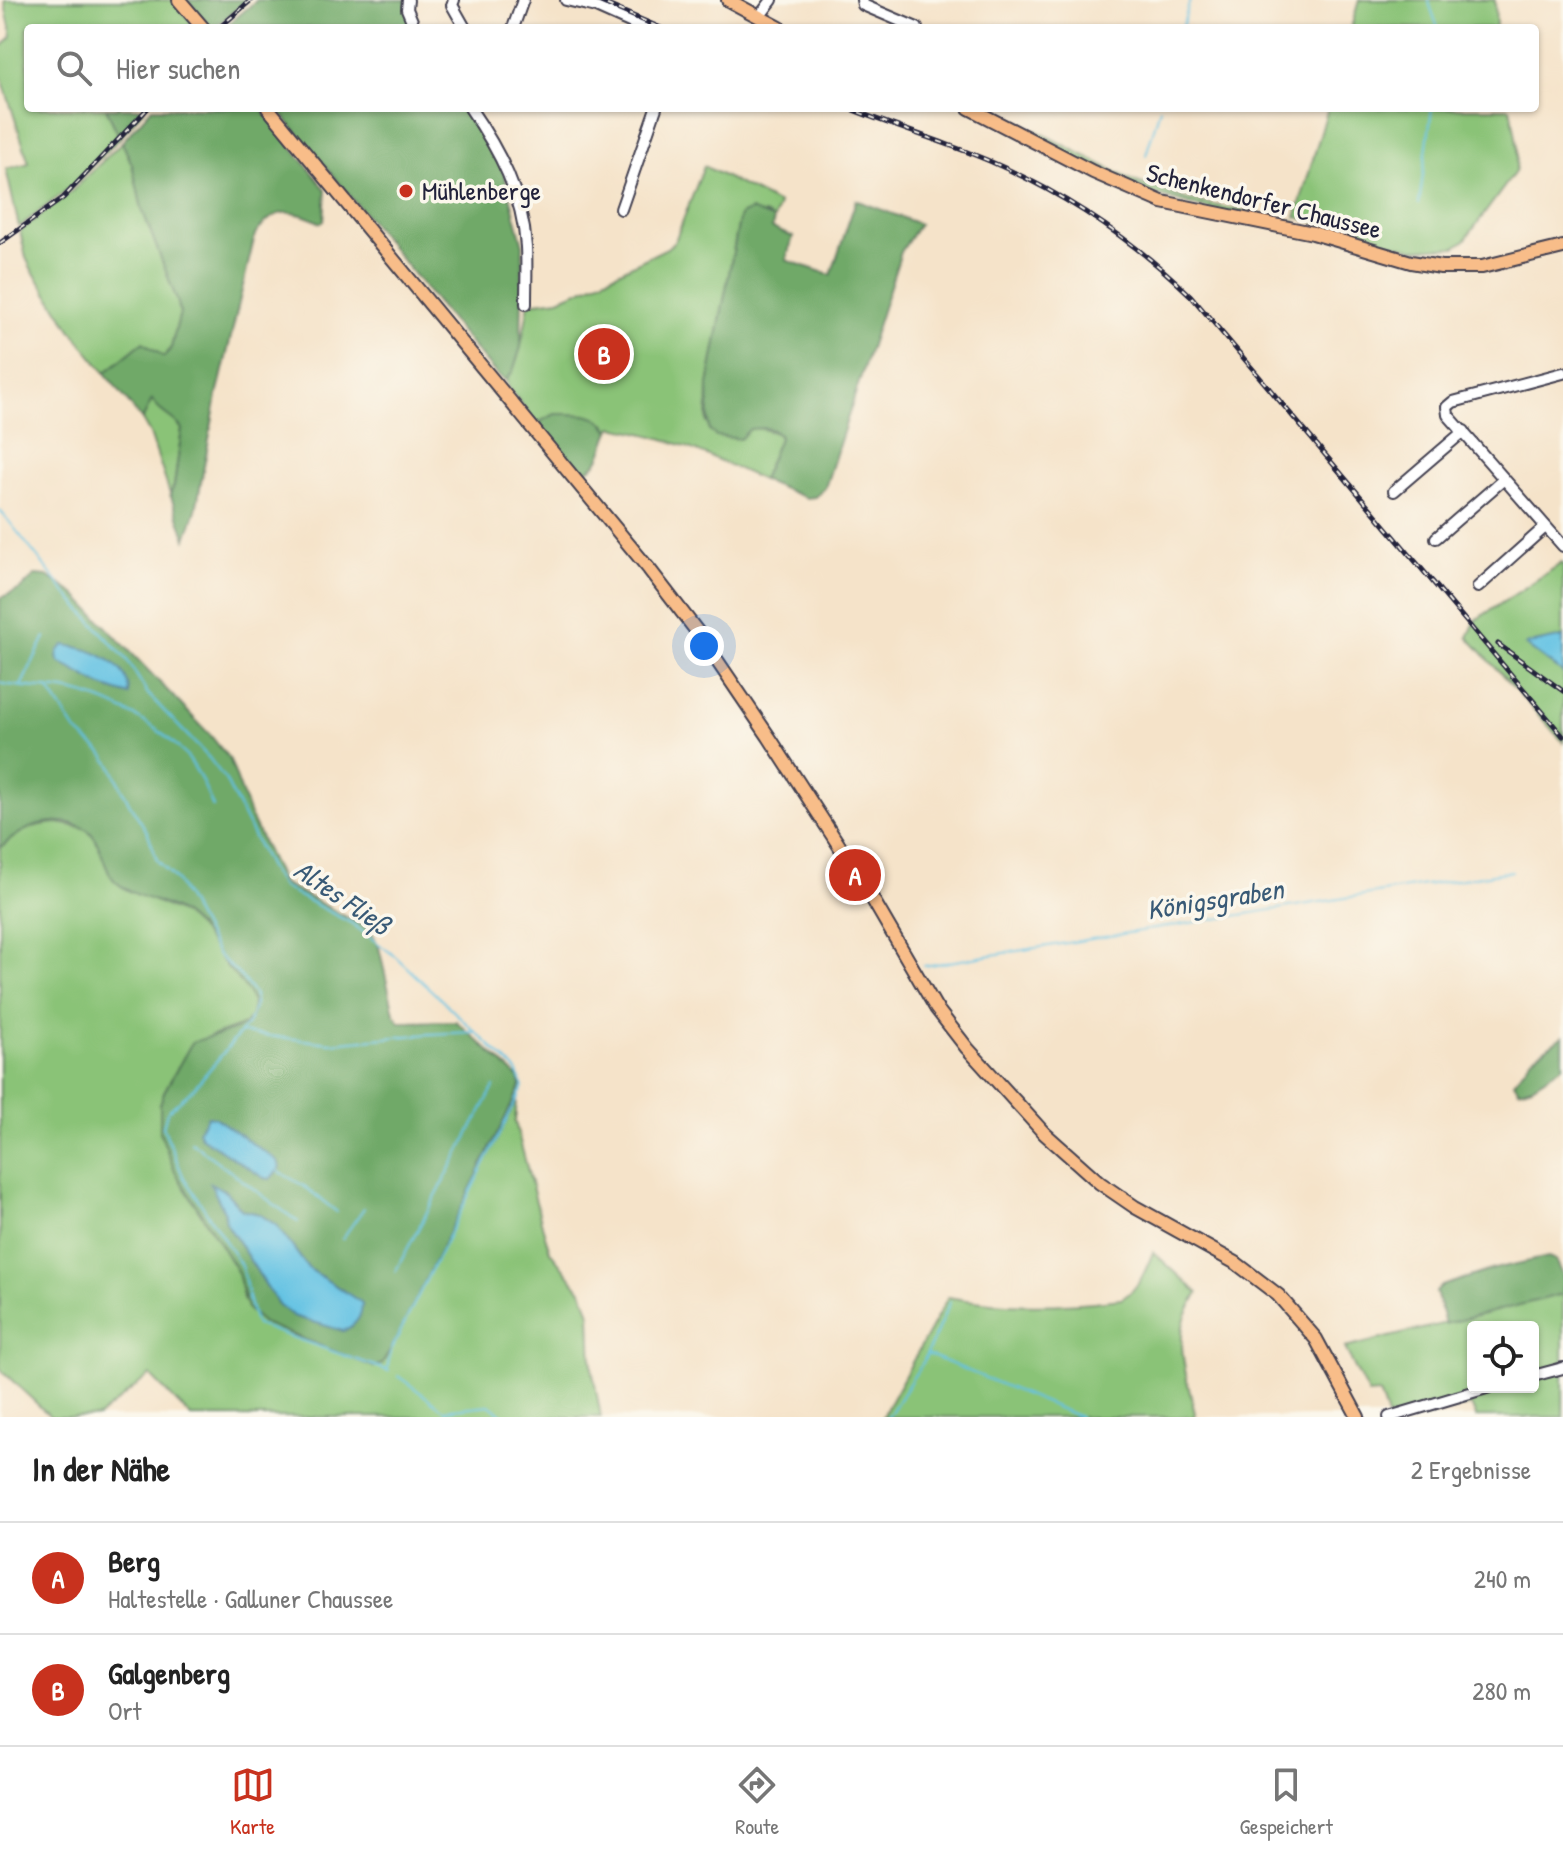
<!DOCTYPE html>
<html lang="de">
<head>
<meta charset="utf-8">
<style>
  :root { --surface:#fff; --page:#f6f6f6; --text:#222; --muted:#767676; --line:#e0e0e0; --accent:#c8321e }
  body { margin:0; font-family:"Patrick Hand",sans-serif; background:var(--page); color:var(--text) }
  .controls { position:absolute; right:24px; bottom:24px; display:grid; overflow:hidden; border-radius:8px; box-shadow:0 2px 6px #0004 }
  .controls button { width:72px; height:72px; display:grid; place-items:center; padding:0; border:0; border-bottom:2px solid var(--line); background:var(--surface); color:var(--text); font:40px sans-serif }
  .you { position:absolute; left:704px; top:646px; width:28px; height:28px; margin:-20px; border:6px solid #fff; border-radius:50%; background:#1a73e8; box-shadow:0 0 0 12px #1a73e833 }
  .badge { display:grid; place-items:center; width:52px; height:52px; border-radius:50%; background:var(--accent); color:#fff; font-size:26px; font-weight:700 }
  .pin { position:absolute; translate:-50% -50%; border:4px solid #fff; box-shadow:0 2px 8px #0006 }
  .list { margin:0; padding:0; list-style:none }
  h2 { display:flex; justify-content:space-between; align-items:center; height:104px; margin:0; padding:0 32px; font-size:34px }
  h2 small { font-size:26px; font-weight:400; color:var(--muted) }
  .list li { display:grid; grid-template-columns:52px 1fr auto; gap:24px; align-items:center; box-sizing:border-box; height:112px; padding:0 32px; border-top:2px solid var(--line) }
  .list b { display:block; font-size:30px; white-space:nowrap }
  .list p { margin:0; font-size:26px; white-space:nowrap; color:var(--muted) }
  .list em { font-size:26px; font-style:normal; color:var(--muted) }
  .icon { flex:none; width:44px; height:44px; fill:none; stroke:currentColor; stroke-width:2; stroke-linecap:round; stroke-linejoin:round }
  .map { position:relative; flex:none; width:1563px; height:1417px; overflow:hidden }
  .search { position:absolute; background:var(--surface); box-shadow:0 2px 6px #0004; left:24px; right:24px; top:24px; height:88px; display:flex; align-items:center; gap:20px; box-sizing:border-box; padding:0 28px; border-radius:8px; color:var(--muted); font-size:30px }
  .sheet { height:328px; background:var(--surface) }
  nav { display:flex; justify-content:space-around; align-items:center; box-sizing:border-box; height:112px; border-top:2px solid var(--line); background:var(--surface); font-size:22px; color:var(--muted) }
  nav a { display:grid; justify-items:center; gap:4px }
  nav .on { color:var(--accent) }
  .map>svg:first-child { display:block }
</style>
</head>
<body>
<div class="map">
<svg width="1563" height="1417" viewBox="0 0 1563 1417">
  <rect width="100%" height="100%" fill="#fbf7ec"/>
  <filter id="ink" filterUnits="userSpaceOnUse"><feTurbulence type="fractalNoise" baseFrequency=".0125" numOctaves="2"/><feDisplacementMap in="SourceGraphic" scale="16" xChannelSelector="R" yChannelSelector="G"/><feConvolveMatrix kernelMatrix="1 2 1 2 8 2 1 2 1" color-interpolation-filters="sRGB"/></filter>
  <filter id="wash" filterUnits="userSpaceOnUse"><feTurbulence type="fractalNoise" baseFrequency=".006" numOctaves="4" result="noise"/><feDisplacementMap in="SourceGraphic" scale="32" xChannelSelector="R" yChannelSelector="G"/><feGaussianBlur stdDeviation="1.8" result="paint"/><feColorMatrix in="noise" values="0 0 0 0 0 0 0 0 0 0 0 0 0 0 0 0 0 1.4 0 .05"/><feComposite in="paint" operator="in"/></filter>
  <g filter="url(#wash)">
    <rect width="100%" height="100%" fill="#f5e3c9"/>
    <g fill="#8ac377" stroke="#567259" stroke-width="2" fill-rule="evenodd">
      <path d="M4,0H173L195,26L193,28H28V108H106L120,138L72,186L19,227L6,169L29,163L0,72V49L12,36Z"/>
      <path d="M1359,0H1495L1496,28H1351Z"/>
      <path d="M980,108H993L1131,180L1189,200L1295,221L1298,226C1247,216 1195,209 1146,191C1088,171 1034,137 980,108Z"/>
      <path d="M1328,108H1510C1515,129 1520,150 1515,172L1465,240L1455,247L1413,249L1296,217Z"/>
      <path d="M122,142L132,164L142,209L178,303L180,313L176,328L171,348L164,357L143,342L105,373L72,331L32,270L26,258L20,231L73,190Z"/>
      <path d="M704,166L779,204L774,219L765,214L740,215L708,385L707,423C724,425 770,426 780,436L762,480C710,456 669,436 612,427L610,431L606,423L541,429L508,387L506,380C522,359 524,328 529,303L559,299L592,285L667,248L675,241Z"/>
      <path d="M152,399C162,410 174,417 182,429L174,486L170,494L150,434L142,420Z"/>
      <path d="M1562,563L1563,565V742L1468,637L1476,620Z"/>
      <path d="M57,823L85,828L96,838L109,873L127,888L183,914L204,933L225,964L249,992L253,1003L251,1015L245,1024L192,1043L164,1092L175,1172L229,1254L239,1273L243,1299L263,1323L374,1367L382,1364L517,1100L515,1122L545,1236L550,1251L583,1293L590,1314L592,1368L601,1417H191L150,1375L98,1417H51L0,1369V848C21,830 29,825 57,823Z"/>
      <path d="M1153,1252L1198,1293C1193,1302 1186,1312 1184,1322C1177,1346 1189,1389 1195,1413L1194,1417H882L948,1297C1004,1308 1065,1306 1121,1299C1139,1289 1146,1270 1153,1252Z"/>
      <path d="M1563,1294V1417H1476L1471,1405L1425,1417H1387L1379,1393L1368,1394L1345,1348ZM1473,1327H1533V1387H1473Z"/>
    </g>
    <g fill="#6fa968" stroke="#486652" stroke-width="2" fill-rule="evenodd">
      <path d="M187,0H247L214,28H211Z"/>
      <path d="M257,0H406L413,28H224Z"/>
      <path d="M106,108H145L120,138Z"/>
      <path d="M152,108H261L326,190L324,221L321,223C292,208 274,207 255,235L217,396L196,510L186,539L170,494L174,486L182,429C173,416 159,414 152,400L142,420L105,373L143,342L164,357L171,348L176,328L180,313L178,303L142,209L132,164L122,142Z"/>
      <path d="M276,108H467L501,162L523,245L521,347L513,371L506,380L498,376C422,288 352,195 276,108Z"/>
      <path d="M856,200L919,224L901,252L825,488L815,497L806,498L762,480L780,436C772,426 761,428 750,429L740,439L716,436L709,430L708,385L740,215L751,210L774,219L772,228L793,237L786,260L831,275Z"/>
      <path d="M555,414C574,414 600,411 610,431C603,446 602,464 587,470C569,463 541,442 541,421Z"/>
      <path d="M36,575L47,576L75,594L211,736L230,760L250,815L282,883L369,929L379,947L394,1013L400,1022L456,1021L519,1078L521,1086L395,1342L382,1364L374,1367L263,1323L247,1309L238,1273L175,1172L160,1132V1105L164,1092L192,1042C203,1039 237,1030 244,1025C269,1004 236,979 224,963C210,946 201,925 180,912C161,900 130,897 114,880C101,866 102,837 84,828C52,813 24,827 0,848V598L19,590ZM224,1190L242,1210L259,1214L276,1225L308,1268L344,1291L352,1326L343,1331L278,1304L225,1221Z"/>
      <path d="M1563,1036V1066L1532,1086L1519,1090L1514,1082L1531,1059Z"/>
      <path d="M1548,1257L1556,1260L1563,1275V1294L1445,1324L1436,1292L1442,1286L1494,1269Z"/>
    </g>
    <g fill="#64c2e3" stroke="#43728f" stroke-width="2">
      <path d="M1563,637V673L1525,645Z"/>
      <path d="M64,645C91,648 131,663 129,695L102,686L59,662C55,655 58,650 64,645Z"/>
      <path d="M208,1116L214,1117L278,1161L280,1168L270,1179L264,1178L201,1137L198,1131Z"/>
      <path d="M210,1183L224,1190L242,1210L259,1214L276,1225L308,1268L362,1303C362,1317 356,1325 343,1331L293,1316L278,1304L225,1221V1213Z"/>
    </g>
    <g fill="none" stroke-linecap="round" stroke-linejoin="round">
      <g stroke="#64c2e3" stroke-width="2">
        <path d="M1428,0L1438,28"/>
        <path d="M1182,28L1190,0"/>
        <path d="M1146,155L1160,108"/>
        <path d="M1419,204L1432,108"/>
        <path d="M0,510L66,593L127,660L148,694L209,758L225,779L269,867L282,887L351,923L395,956L517,1071L523,1087L398,1336L390,1353L387,1370"/>
        <path d="M0,683C19,688 37,687 56,689C98,693 160,724 187,757C199,772 206,790 213,807"/>
        <path d="M21,686L45,637"/>
        <path d="M48,688L76,731L102,753L111,765L129,803L148,833L157,860L177,881L217,954L242,978L255,995V1004L249,1022L193,1089L167,1112L163,1127L183,1176L240,1264C249,1283 246,1306 257,1325L389,1371"/>
        <path d="M924,966L1512,871"/>
        <path d="M242,1033L330,1043L429,1034L474,1032"/>
        <path d="M191,1142L298,1222"/>
        <path d="M278,1171L304,1186L337,1212"/>
        <path d="M342,1239L364,1208"/>
        <path d="M395,1272L494,1087"/>
        <path d="M927,1354L1080,1417"/>
        <path d="M398,1376L444,1410L489,1405L505,1417"/>
        <path d="M444,1410L452,1417"/>
        <path d="M888,1417L924,1360L950,1302"/>
      </g>
    </g>
  </g>
  <g filter="url(#ink)">
    <g fill="none" stroke-linecap="round" stroke-linejoin="round">
      <g stroke="#423f50" stroke-width="14">
        <g id="minor">
          <path d="M408,0L407,9L415,28"/>
          <path d="M454,0L452,5L465,28"/>
          <path d="M566,0L596,7L643,28"/>
          <path d="M862,0L863,5L917,28"/>
          <path d="M759,17L772,0"/>
          <path d="M513,28L523,0"/>
          <path d="M470,108C499,150 523,195 526,247C527,266 526,285 526,304"/>
          <path d="M621,209L656,108"/>
          <path d="M1563,373L1453,402L1447,407L1448,415L1563,546"/>
          <path d="M1394,491L1464,431"/>
          <path d="M1436,538L1504,479"/>
          <path d="M1478,587L1545,527"/>
          <path d="M1533,1376L1563,1368"/>
          <path d="M1389,1417L1490,1387"/>
        </g>
      </g>
      <g stroke="#423f50" stroke-width="16">
        <g id="major">
          <path d="M179,0L203,28"/>
          <path d="M728,0L780,28"/>
          <path d="M268,108L649,569L699,634L769,737L862,881L936,1008L967,1048L1044,1133L1100,1183L1135,1207L1236,1263L1278,1295L1316,1339L1358,1417"/>
          <path d="M969,108L1093,172L1162,202L1313,233L1411,262L1441,267H1482L1563,247"/>
        </g>
      </g>
      <use href="#minor" stroke="#fff" stroke-width="10"/>
      <use href="#major" stroke="#f8bd89" stroke-width="12"/>
      <g stroke="#22223b" stroke-width="5">
        <g id="rail">
          <path d="M596,0L661,28"/>
          <path d="M219,28L251,0"/>
          <path d="M848,108C880,121 913,132 946,144C1039,177 1121,228 1191,296L1563,736"/>
          <path d="M0,243L63,198L148,108"/>
          <path d="M1498,644L1563,691"/>
        </g>
      </g>
      <use href="#rail" stroke="#fbf7ec" stroke-width="2" stroke-dasharray="6" stroke-linecap="butt"/>
    </g>
  </g>
  <circle fill="#c8321e" stroke="#fbf7ec" stroke-width="3" cx="406" cy="191" r="8"/>
  <g text-anchor="middle" stroke-width="7" stroke-linejoin="round" paint-order="stroke">
    <g font-size="26" fill="#22223b" stroke="#fbf7ec" text-anchor="start">
      <text x="422" y="200">Mühlenberge</text>
    </g>
    <g font-size="26" fill="#22223b" stroke="#fbf7ec">
      <text transform="translate(1264 201) rotate(14)" y="9">Schenkendorfer Chaussee</text>
    </g>
    <g font-size="28" font-style="italic" fill="#395a76" stroke="#fbf7ec">
      <text transform="translate(343 897) rotate(34)" y="10">Altes Fließ</text>
      <text transform="translate(1215 899) rotate(-9)" y="10">Königsgraben</text>
    </g>
  </g>
</svg>
<div class="controls">
<button><svg class="icon" aria-label="locate" viewBox="0 0 24 24"><circle cx="12" cy="12" r="6"/><path d="M12 2v4M12 18v4M2 12h4M18 12h4"/></svg></button>
</div>
<div class="you"></div>
<div class="pin badge" style="left:855px;top:875px">A</div>
<div class="pin badge" style="left:604px;top:354px">B</div>
<div class="search"><svg class="icon" aria-label="search" viewBox="0 0 24 24"><circle cx="10" cy="10" r="6"/><path d="M15 15l6 6"/></svg>Hier suchen</div>
</div>
<section class="sheet">
<h2>In der Nähe<small>2 Ergebnisse</small></h2>
<ul class="list">
<li><span class="badge">A</span><div><b>Berg</b><p>Haltestelle · Galluner Chaussee</p></div><em>240 m</em></li>
<li><span class="badge">B</span><div><b>Galgenberg</b><p>Ort</p></div><em>280 m</em></li>
</ul>
</section>
<nav>
<a class="on"><svg class="icon" aria-label="map" viewBox="0 0 24 24"><path d="M3 6l6-2 6 2 6-2v14l-6 2-6-2-6 2zM9 4v14M15 6v14"/></svg>Karte</a>
<a><svg class="icon" aria-label="directions" viewBox="0 0 24 24"><path d="M12 3l9 9-9 9-9-9zM9 14v-3h6M13 9l2 2-2 2"/></svg>Route</a>
<a><svg class="icon" aria-label="saved" viewBox="0 0 24 24"><path d="M7 4h10v16l-5-4-5 4z"/></svg>Gespeichert</a>
</nav>
</body>
</html>
